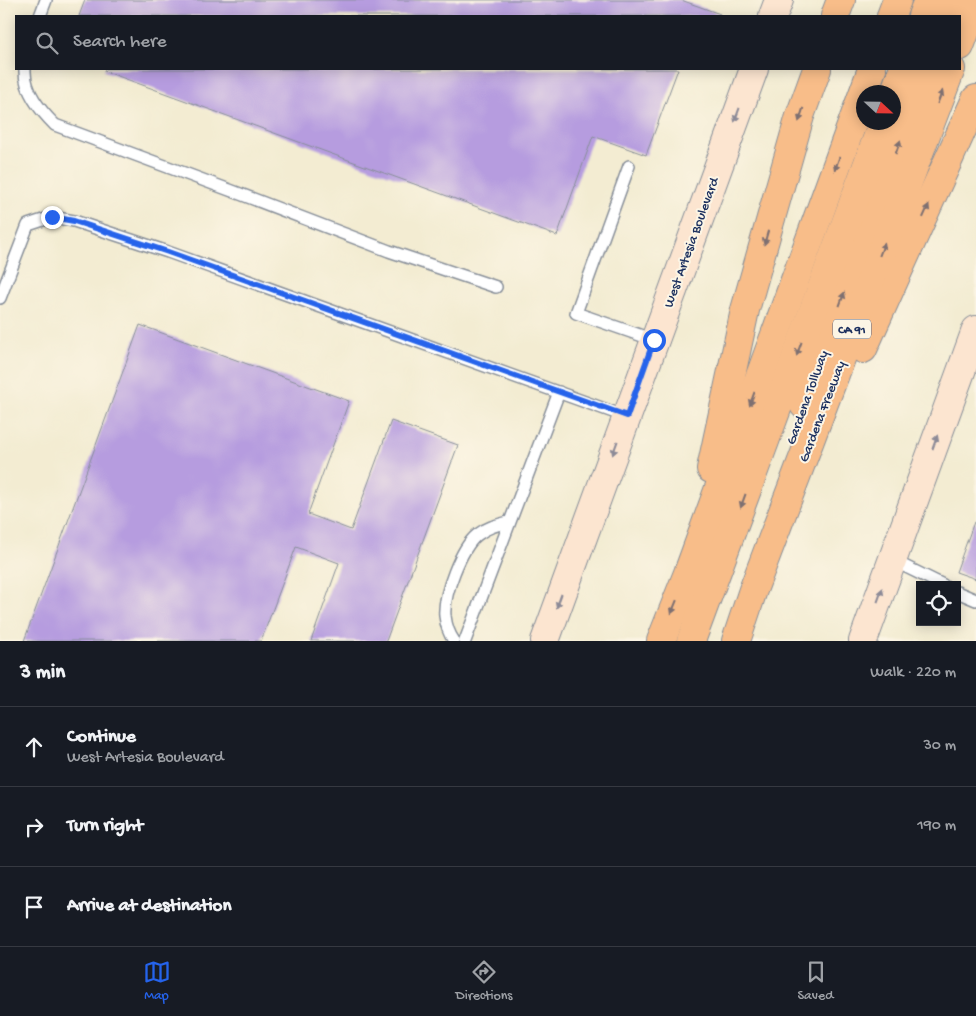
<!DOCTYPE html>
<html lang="en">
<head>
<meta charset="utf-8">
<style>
  :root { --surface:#171b24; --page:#242831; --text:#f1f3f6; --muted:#9ea1a6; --line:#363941; --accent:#2563eb }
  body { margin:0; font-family:"Gochi Hand",sans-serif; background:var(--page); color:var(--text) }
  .controls { position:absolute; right:15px; bottom:15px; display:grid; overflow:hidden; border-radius:0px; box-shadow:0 2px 12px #0003 }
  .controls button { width:45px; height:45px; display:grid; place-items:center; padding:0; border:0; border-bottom:1px solid var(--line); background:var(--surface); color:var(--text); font:25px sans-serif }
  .compass { position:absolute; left:856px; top:85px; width:45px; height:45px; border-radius:50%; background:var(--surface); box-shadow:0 2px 12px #0003; rotate:112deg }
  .stop { position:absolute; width:15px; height:15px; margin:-11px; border:4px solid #2563eb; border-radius:50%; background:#fff }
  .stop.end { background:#2563eb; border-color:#fff; box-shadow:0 1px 5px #0008 }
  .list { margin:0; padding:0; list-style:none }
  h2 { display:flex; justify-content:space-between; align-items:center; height:65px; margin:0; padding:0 20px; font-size:21px }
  h2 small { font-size:16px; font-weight:400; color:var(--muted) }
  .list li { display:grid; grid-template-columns:32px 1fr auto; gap:15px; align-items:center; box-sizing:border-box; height:80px; padding:0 20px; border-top:1px solid var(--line) }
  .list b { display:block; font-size:19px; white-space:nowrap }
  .list p { margin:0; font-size:16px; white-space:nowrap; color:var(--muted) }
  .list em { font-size:16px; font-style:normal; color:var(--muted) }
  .icon { flex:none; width:28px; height:28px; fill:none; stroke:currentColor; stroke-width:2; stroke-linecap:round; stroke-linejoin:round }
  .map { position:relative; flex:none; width:976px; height:641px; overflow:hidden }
  .search { position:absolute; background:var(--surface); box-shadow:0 2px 12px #0003; left:15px; right:15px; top:15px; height:55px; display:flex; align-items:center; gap:12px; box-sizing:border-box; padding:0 18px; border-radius:0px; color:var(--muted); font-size:19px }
  .sheet { height:305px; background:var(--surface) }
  nav { display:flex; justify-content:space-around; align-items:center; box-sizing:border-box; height:70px; border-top:1px solid var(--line); background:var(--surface); font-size:14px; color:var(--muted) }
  nav a { display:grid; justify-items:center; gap:2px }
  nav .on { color:var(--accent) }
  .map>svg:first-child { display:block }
</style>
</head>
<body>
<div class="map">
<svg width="976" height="641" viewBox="0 0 976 641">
  <rect width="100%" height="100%" fill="#fcf5e5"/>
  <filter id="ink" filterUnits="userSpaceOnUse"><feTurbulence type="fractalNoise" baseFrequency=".02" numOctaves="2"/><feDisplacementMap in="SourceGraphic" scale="10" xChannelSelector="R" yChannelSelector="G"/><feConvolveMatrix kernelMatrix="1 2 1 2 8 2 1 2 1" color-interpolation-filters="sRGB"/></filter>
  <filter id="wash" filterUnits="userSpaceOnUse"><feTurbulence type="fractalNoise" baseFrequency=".0096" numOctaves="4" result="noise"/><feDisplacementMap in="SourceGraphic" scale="20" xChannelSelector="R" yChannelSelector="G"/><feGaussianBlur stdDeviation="1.12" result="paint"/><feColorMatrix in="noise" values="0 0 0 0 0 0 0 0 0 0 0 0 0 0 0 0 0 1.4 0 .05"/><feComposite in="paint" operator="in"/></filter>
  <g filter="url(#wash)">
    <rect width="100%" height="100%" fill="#f3ecd2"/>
    <g id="blocks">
      <g fill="#b69cdf">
        <path d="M85,0H681L720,14V16H79Z"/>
        <path d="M105,69H678L646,155L593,136L557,236L104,71Z"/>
        <path d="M140,325L349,401L308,514L351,530L391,421L458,445L386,641H311L339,563L296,547L261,641H24Z"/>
        <path d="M974,522H976V579L956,572Z"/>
      </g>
    </g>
  </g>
  <g filter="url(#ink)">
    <use href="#blocks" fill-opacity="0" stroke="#878e98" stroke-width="1"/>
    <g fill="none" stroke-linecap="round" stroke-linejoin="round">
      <g stroke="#878e98" stroke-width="14">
        <g id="lane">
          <path d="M40,16L46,0"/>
          <path d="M25,69C24,91 40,110 55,125L235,192L389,251L496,287"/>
          <path d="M629,166L576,313L654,340"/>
          <path d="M0,298L28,225L52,217L74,221L168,252L627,417"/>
          <path d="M892,560L943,585"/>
          <path d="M957,592L976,600"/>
          <path d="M454,641C449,634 446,624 445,616C443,595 461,548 477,535C487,527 497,525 509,522"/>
          <path d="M465,641L559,392"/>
        </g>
      </g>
      <g stroke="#878e98" stroke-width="30">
        <g id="secondary">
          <path d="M773,16L779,0"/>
          <path d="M545,641L754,69"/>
          <path d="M863,641L976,330"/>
        </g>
      </g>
      <g stroke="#878e98" stroke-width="30">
        <g id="highway">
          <path d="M835,16L841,0"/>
          <path d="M891,16L897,0"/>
          <path d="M922,16L928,0"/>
          <path d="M946,16L952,0"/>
          <path d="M960,46L976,3"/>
          <path d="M894,94L903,69"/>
          <path d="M863,349L976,99"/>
          <path d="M804,405L926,69"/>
          <path d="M711,469L745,310L800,116L817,69"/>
          <path d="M661,641L688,573L872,69"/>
          <path d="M691,641L883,122"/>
          <path d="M736,641L753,590L951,69"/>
        </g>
      </g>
      <use href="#lane" stroke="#fff" stroke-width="11"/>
      <use href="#secondary" stroke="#fce5d0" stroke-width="28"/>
      <use href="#highway" stroke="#f8bd89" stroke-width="28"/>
    </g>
    <defs><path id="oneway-solid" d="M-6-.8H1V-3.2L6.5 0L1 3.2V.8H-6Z" transform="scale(1.25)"/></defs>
    <g fill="#7e6f71">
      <use href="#oneway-solid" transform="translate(940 97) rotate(-69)"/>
      <use href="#oneway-solid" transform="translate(801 115) rotate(108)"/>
      <use href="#oneway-solid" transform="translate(898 147) rotate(-70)"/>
      <use href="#oneway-solid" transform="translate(837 164) rotate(110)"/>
      <use href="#oneway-solid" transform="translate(926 211) rotate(-66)"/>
      <use href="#oneway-solid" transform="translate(766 238) rotate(106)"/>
      <use href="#oneway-solid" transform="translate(882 249) rotate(-69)"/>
      <use href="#oneway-solid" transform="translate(842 299) rotate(-70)"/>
      <use href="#oneway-solid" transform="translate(799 349) rotate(110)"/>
      <use href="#oneway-solid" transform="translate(752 399) rotate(110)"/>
      <use href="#oneway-solid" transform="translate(743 501) rotate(110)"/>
      <use href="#oneway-solid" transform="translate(674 607) rotate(112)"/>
    </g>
    <g fill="#8c8a97">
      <use href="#oneway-solid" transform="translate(737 115) rotate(110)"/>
      <use href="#oneway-solid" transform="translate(935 442) rotate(-70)"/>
      <use href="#oneway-solid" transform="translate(615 448) rotate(110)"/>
      <use href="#oneway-solid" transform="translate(880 595) rotate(-70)"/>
      <use href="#oneway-solid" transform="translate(559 601) rotate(110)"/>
    </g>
  </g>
  <g fill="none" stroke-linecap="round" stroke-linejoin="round" filter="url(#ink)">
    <path stroke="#2563eb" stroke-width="6" d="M52,217L74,221L168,252L627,416L654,340"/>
  </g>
  <g text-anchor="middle" stroke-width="4" stroke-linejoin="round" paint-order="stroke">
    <rect fill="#fcf5e5" stroke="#5e6a86" stroke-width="1" x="833" y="319.5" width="38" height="19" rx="4"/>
    <g font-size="12" font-weight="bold" fill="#1b2f5e">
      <text x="852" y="333">CA 91</text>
    </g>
    <g font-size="14" fill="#1b2f5e" stroke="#fcf5e5">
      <text transform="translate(690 242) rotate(-70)" y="5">West Artesia Boulevard</text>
      <text transform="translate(806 397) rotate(-70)" y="5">Gardena Tollway</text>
      <text transform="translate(821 411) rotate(-69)" y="5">Gardena Freeway</text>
    </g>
  </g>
</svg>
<div class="controls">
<button><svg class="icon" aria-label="locate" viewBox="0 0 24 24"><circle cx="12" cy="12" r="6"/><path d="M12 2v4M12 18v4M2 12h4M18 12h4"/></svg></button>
</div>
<svg class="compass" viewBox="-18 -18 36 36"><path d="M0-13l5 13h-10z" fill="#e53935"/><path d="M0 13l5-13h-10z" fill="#9ea1a6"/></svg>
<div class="stop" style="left:654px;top:340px"></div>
<div class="stop end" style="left:52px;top:217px"></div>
<div class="search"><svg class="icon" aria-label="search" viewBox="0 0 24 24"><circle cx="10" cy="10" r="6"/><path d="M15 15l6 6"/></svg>Search here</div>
</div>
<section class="sheet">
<h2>3 min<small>Walk · 220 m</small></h2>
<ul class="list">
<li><svg class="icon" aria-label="ahead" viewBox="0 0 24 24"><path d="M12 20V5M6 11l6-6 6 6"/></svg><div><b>Continue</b><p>West Artesia Boulevard</p></div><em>30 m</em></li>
<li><svg class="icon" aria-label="right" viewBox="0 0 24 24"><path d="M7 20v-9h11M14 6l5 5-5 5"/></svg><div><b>Turn right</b></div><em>190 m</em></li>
<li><svg class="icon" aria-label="arrive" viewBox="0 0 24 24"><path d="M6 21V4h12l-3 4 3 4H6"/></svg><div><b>Arrive at destination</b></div></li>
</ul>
</section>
<nav>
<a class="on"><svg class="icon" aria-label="map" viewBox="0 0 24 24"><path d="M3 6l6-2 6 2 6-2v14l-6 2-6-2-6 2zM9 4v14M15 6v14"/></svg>Map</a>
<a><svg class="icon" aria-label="directions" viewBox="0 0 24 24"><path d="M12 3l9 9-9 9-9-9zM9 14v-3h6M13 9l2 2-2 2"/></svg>Directions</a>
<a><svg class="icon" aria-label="saved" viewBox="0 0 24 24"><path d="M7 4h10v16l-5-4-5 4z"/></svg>Saved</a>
</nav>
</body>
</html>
